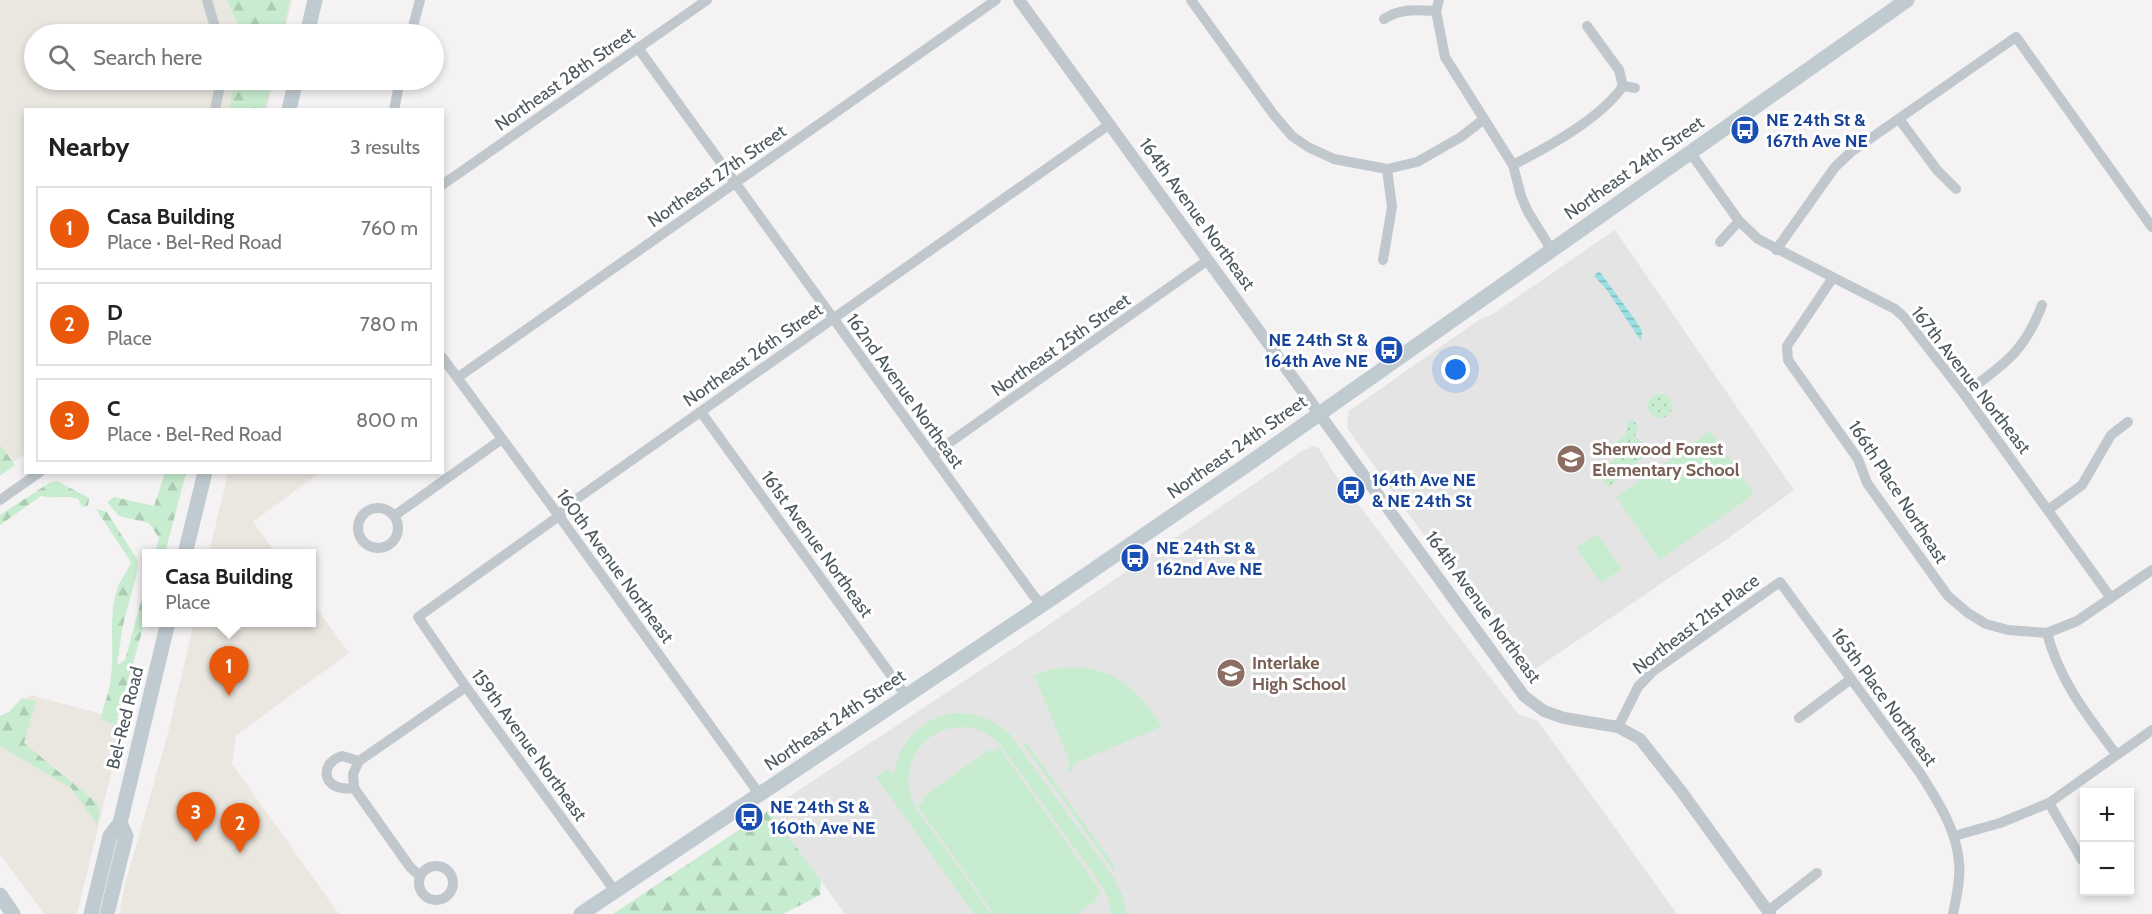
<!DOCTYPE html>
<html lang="en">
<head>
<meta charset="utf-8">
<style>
  :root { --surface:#fff; --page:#f6f6f6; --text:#222; --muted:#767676; --line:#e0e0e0; --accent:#ea580c }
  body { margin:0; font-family:Cabin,sans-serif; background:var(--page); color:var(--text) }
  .controls { position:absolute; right:18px; bottom:18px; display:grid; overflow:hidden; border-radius:0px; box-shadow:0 3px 9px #0003 }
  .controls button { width:54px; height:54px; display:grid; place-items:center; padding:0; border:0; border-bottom:2px solid var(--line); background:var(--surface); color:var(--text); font:30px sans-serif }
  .you { position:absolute; left:1456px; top:370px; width:21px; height:21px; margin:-15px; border:4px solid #fff; border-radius:50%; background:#1a73e8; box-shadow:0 0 0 9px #1a73e833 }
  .badge { display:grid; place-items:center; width:39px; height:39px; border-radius:50%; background:var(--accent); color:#fff; font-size:20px; font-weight:700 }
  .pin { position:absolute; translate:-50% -50px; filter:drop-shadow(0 2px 3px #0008) }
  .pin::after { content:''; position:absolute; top:32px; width:21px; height:18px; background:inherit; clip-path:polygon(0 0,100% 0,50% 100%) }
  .popup { position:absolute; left:142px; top:549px; width:174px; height:78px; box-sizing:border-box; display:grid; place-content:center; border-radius:0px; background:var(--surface); filter:drop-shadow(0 2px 4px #0005); font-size:20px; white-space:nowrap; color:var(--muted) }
  .popup b { font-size:22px; color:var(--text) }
  .popup::after { content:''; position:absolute; left:50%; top:100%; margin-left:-12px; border:12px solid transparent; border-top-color:var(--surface) }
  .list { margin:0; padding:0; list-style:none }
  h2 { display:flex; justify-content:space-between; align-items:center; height:78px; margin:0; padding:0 24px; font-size:26px }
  h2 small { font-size:20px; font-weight:400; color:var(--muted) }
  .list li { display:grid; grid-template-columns:39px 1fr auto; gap:18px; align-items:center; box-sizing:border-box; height:84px; margin:0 12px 12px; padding:0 12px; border:2px solid var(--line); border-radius:0px }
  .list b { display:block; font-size:22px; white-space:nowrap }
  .list p { margin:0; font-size:20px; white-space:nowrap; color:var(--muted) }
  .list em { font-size:20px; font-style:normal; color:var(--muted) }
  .icon { flex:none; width:33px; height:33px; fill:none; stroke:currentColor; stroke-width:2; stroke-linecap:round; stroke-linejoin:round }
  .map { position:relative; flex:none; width:2152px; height:914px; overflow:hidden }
  .search { position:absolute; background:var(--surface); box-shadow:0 3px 9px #0003; left:24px; top:24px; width:420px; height:66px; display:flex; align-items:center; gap:15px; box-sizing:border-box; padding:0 21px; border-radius:33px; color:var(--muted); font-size:22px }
  .panel { position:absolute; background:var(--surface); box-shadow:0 3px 9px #0003; left:24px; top:108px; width:420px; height:366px; border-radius:0px }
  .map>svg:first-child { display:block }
</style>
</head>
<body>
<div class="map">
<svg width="2152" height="914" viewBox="0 0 2152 914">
  <defs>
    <pattern id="forest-firs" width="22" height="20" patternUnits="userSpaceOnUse" patternTransform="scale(1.5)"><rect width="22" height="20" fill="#c7eccf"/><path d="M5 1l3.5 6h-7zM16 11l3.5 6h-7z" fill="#adccb4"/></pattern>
    <pattern id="park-dots" width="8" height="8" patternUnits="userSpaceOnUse" patternTransform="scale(1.5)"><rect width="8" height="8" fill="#c7eccf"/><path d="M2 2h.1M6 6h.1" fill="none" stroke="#adccb4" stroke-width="1.8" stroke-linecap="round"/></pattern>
    <pattern id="water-rules" width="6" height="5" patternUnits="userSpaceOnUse" patternTransform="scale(1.5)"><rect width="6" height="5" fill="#99e1e3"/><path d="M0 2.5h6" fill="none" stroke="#7fb9bb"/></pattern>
  </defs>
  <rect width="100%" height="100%" fill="#f4f2f3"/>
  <g fill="#eae6e0">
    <path d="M0,0H292L284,34H34V80H274L267,109L26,110L25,454L0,472Z"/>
    <path d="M228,473H319L253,522L276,553H209Z"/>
    <path d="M312,602L349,653L236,735L232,764L339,914H119L125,885L168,733L194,623L312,622Z"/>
    <path d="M30,695L124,720L77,914H44L0,854V734L81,785L0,730V722Z"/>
  </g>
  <g fill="#e5e4e4">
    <path d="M1615,230L1794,490L1727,539L1525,676L1347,428L1348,417L1349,411L1480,319L1491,315Z"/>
    <path d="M1313,446L1319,448L1332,470L1518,714L1538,721L1677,914H845L769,810L1038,632L1302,451Z"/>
  </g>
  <g fill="#c7eccf">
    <path d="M1710,431L1754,494L1660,560L1616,497Z"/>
    <path d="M1597,534L1622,569L1601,583L1576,548Z"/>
    <path d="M1074,667C1114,668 1143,692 1161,727L1075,763L1071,771L1067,770L1070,762L1034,675L1052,669Z"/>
    <path d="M951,713C974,712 992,718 1009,733L1114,878L1123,897L1126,914H1111L1109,901L1102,886L999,743C984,729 964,723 944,730C917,739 902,770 911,797C916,812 929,826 938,839C956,864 974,889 991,914H974L876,777L888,769L894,776C898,743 919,721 951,713Z"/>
    <path d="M1026,742L1116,868L1113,870L1023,744Z"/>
    <path d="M999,747L1101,892L1095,897L1097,900L1077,914H994L917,805L925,800L923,797L990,749L992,752Z"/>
  </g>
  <g fill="url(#forest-firs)">
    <path d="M227,0H290L282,34H239V27Z"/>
    <path d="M235,80H272L265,109H229Z"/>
    <path d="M0,445L15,465L0,476Z"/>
    <path d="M165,473H186L165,553H155L159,538L149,523L119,516L107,502L114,497L154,506Z"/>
    <path d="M57,481L89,498L88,506L82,507L78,499C65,495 54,499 41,496L0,525V515L49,483Z"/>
    <path d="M96,509L107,512L138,561L137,573L123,625L117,665L125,660L146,583V618L115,725L101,719C103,706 108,696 110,684C116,652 107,617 118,587C121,579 128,571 131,562Z"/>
    <path d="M22,698L36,701L24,743L97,803L100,813L97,824L71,788L0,746V716L9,712Z"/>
    <path d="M769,810L821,881L820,895L783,914H613Z"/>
  </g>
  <g fill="url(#park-dots)">
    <circle cx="1660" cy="406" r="12"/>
    <path d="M1633,420L1638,426L1635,436L1643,444C1647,458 1639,460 1631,468V472L1608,487L1594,467L1612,462L1616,458C1612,447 1617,440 1626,435L1627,422Z"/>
  </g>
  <path fill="url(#water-rules)" d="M1598,272H1600L1636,321L1642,331L1641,341L1607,290L1594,276Z"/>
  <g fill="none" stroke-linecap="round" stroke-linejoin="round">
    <g stroke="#c0c8cd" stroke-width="10">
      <path d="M207,0L217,34"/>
      <path d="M1191,0L1274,115L1292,136L1308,147L1334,159L1387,169L1417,162L1461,137L1484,119"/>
      <path d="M1436,11L1445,57L1513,165L1521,196L1528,212L1551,249"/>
      <path d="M1384,19C1401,8 1416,10 1436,11L1439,0"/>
      <path d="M1587,26L1619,70L1623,86"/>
      <path d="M411,34L420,0"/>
      <path d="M638,48L1033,595L1042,605"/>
      <path d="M1623,86L1635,88"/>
      <path d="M215,110L221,80"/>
      <path d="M394,110L400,80"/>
      <path d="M1899,119L1937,170L1956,189"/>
      <path d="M1690,152L1739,221L1758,239L1895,309L1904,317L1964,394L2111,598"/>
      <path d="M1513,165C1548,147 1600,119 1623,86"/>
      <path d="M442,185L707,0"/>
      <path d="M1720,242L1739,221"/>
      <path d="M1776,250L1835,167L1851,152L2016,37L2152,227"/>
      <path d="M1383,260L1392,207L1387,169"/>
      <path d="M1832,279L1787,346L1788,360L1858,459L1867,483L1948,596L1968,613L1986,624L2008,630L2047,633L2077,621L2152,570"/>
      <path d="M442,357L559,516L760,795"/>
      <path d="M457,378L996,0"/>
      <path d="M1964,394C2003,365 2024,353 2042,305"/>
      <path d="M701,412L906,696"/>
      <path d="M932,455L1208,260"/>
      <path d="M0,500L40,472"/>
      <circle cx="378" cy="528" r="20"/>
      <path d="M2048,510L2082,485L2111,435L2128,422"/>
      <path d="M394,516L502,439"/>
      <path d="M2047,633C2060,682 2087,715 2116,754"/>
      <path d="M1799,718L1851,679"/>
      <path d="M1618,727L1638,687L1652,672L1780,582L1920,773C1937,800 1957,830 1959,863C1961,879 1956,898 1953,914"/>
      <path d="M354,788C322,793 318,763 342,756L359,761"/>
      <path d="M2049,803L2082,860"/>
      <path d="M1954,836L2000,823L2049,803L2152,730"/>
      <circle cx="436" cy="883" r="17"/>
      <path d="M420,876L410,867L354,788L353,774L359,761L466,687"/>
      <path d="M615,891L466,687L418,617L559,516L568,505L1110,124"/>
      <path d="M1768,911L1817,873"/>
    </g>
    <path stroke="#c0c8cd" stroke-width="12" d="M1019,0L1524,696L1544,711L1564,718L1618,727L1640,739L1681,791L1770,914"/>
    <g stroke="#c0cbd1" stroke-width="15">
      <path d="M307,34L315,0"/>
      <path d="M289,110L296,80"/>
      <path d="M185,554L205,472"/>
      <path d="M0,895L13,914"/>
      <path d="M91,914L110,836L120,823L168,622"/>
      <path d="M107,914L126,836L120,823"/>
      <path d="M581,914L1042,605L1251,462L1907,0"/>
    </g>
  </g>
  <defs>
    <g id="bus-disc" transform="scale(1.5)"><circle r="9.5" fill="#1a4fb4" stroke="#fff"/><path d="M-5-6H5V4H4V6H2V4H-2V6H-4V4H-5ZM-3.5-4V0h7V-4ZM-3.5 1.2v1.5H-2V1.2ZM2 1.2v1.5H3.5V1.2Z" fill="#fff"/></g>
    <g id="school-disc" transform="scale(1.5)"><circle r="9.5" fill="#8d6e63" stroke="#fff"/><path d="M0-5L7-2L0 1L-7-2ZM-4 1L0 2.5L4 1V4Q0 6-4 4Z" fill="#fff"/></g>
  </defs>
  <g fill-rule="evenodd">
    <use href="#bus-disc" x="1745" y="130"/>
    <use href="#bus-disc" x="1389" y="350"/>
    <use href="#school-disc" x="1571" y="459"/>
    <use href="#bus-disc" x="1351" y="490"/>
    <use href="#bus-disc" x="1135" y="558"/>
    <use href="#school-disc" x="1231" y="673"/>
    <use href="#bus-disc" x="749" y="817"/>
  </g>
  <g text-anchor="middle" stroke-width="6" stroke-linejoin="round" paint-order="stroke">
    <g font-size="18" fill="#4c585e" stroke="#fff">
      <text transform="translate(565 79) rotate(-35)" y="6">Northeast 28th Street</text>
      <text transform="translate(1634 168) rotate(-35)" y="6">Northeast 24th Street</text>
      <text transform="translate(717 176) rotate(-35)" y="6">Northeast 27th Street</text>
      <text transform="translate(1197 214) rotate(54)" y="6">164th Avenue Northeast</text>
      <text transform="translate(1061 345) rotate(-35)" y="6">Northeast 25th Street</text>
      <text transform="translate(753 355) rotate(-35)" y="6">Northeast 26th Street</text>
      <text transform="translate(1971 380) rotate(52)" y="6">167th Avenue Northeast</text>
      <text transform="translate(905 391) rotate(54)" y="6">162nd Avenue Northeast</text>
      <text transform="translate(1237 447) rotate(-35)" y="6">Northeast 24th Street</text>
      <text transform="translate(1898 492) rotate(57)" y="6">166th Place Northeast</text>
      <text transform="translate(817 544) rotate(54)" y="6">161st Avenue Northeast</text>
      <text transform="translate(615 566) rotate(54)" y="6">160th Avenue Northeast</text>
      <text transform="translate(1483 607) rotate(54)" y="6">164th Avenue Northeast</text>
      <text transform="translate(1696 624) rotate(-37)" y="6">Northeast 21st Place</text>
      <text transform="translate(1884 697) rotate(54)" y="6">165th Place Northeast</text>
      <text transform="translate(125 718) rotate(-76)" y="6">Bel-Red Road</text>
      <text transform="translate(835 720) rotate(-34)" y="6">Northeast 24th Street</text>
      <text transform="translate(529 745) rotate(54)" y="6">159th Avenue Northeast</text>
    </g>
    <g font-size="18" font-weight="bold" fill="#164399" stroke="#fff" text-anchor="start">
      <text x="1766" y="126">NE 24th St &amp;<tspan x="1766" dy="21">167th Ave NE</tspan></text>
      <text x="1368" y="346" text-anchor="end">NE 24th St &amp;<tspan x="1368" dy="21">164th Ave NE</tspan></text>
      <text x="1372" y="486">164th Ave NE<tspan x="1372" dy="21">&amp; NE 24th St</tspan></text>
      <text x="1156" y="554">NE 24th St &amp;<tspan x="1156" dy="21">162nd Ave NE</tspan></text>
      <text x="770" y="813">NE 24th St &amp;<tspan x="770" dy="21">160th Ave NE</tspan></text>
    </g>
    <g font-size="18" font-weight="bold" fill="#785e54" stroke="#fff" text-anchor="start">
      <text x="1592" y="455">Sherwood Forest<tspan x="1592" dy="21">Elementary School</tspan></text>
      <text x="1252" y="669">Interlake<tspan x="1252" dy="21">High School</tspan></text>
    </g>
  </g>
</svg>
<div class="controls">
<button>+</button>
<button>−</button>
</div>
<div class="you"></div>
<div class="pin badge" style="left:229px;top:696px">1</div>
<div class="popup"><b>Casa Building</b>Place</div>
<div class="pin badge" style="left:240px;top:853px">2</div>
<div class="pin badge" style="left:196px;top:842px">3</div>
<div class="search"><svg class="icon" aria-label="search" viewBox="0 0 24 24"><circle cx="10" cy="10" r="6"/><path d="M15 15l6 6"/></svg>Search here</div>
<section class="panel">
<h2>Nearby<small>3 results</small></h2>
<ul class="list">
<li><span class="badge">1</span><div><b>Casa Building</b><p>Place · Bel-Red Road</p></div><em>760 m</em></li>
<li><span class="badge">2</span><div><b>D</b><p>Place</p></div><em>780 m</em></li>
<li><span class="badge">3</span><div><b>C</b><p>Place · Bel-Red Road</p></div><em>800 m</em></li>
</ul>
</section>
</div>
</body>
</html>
